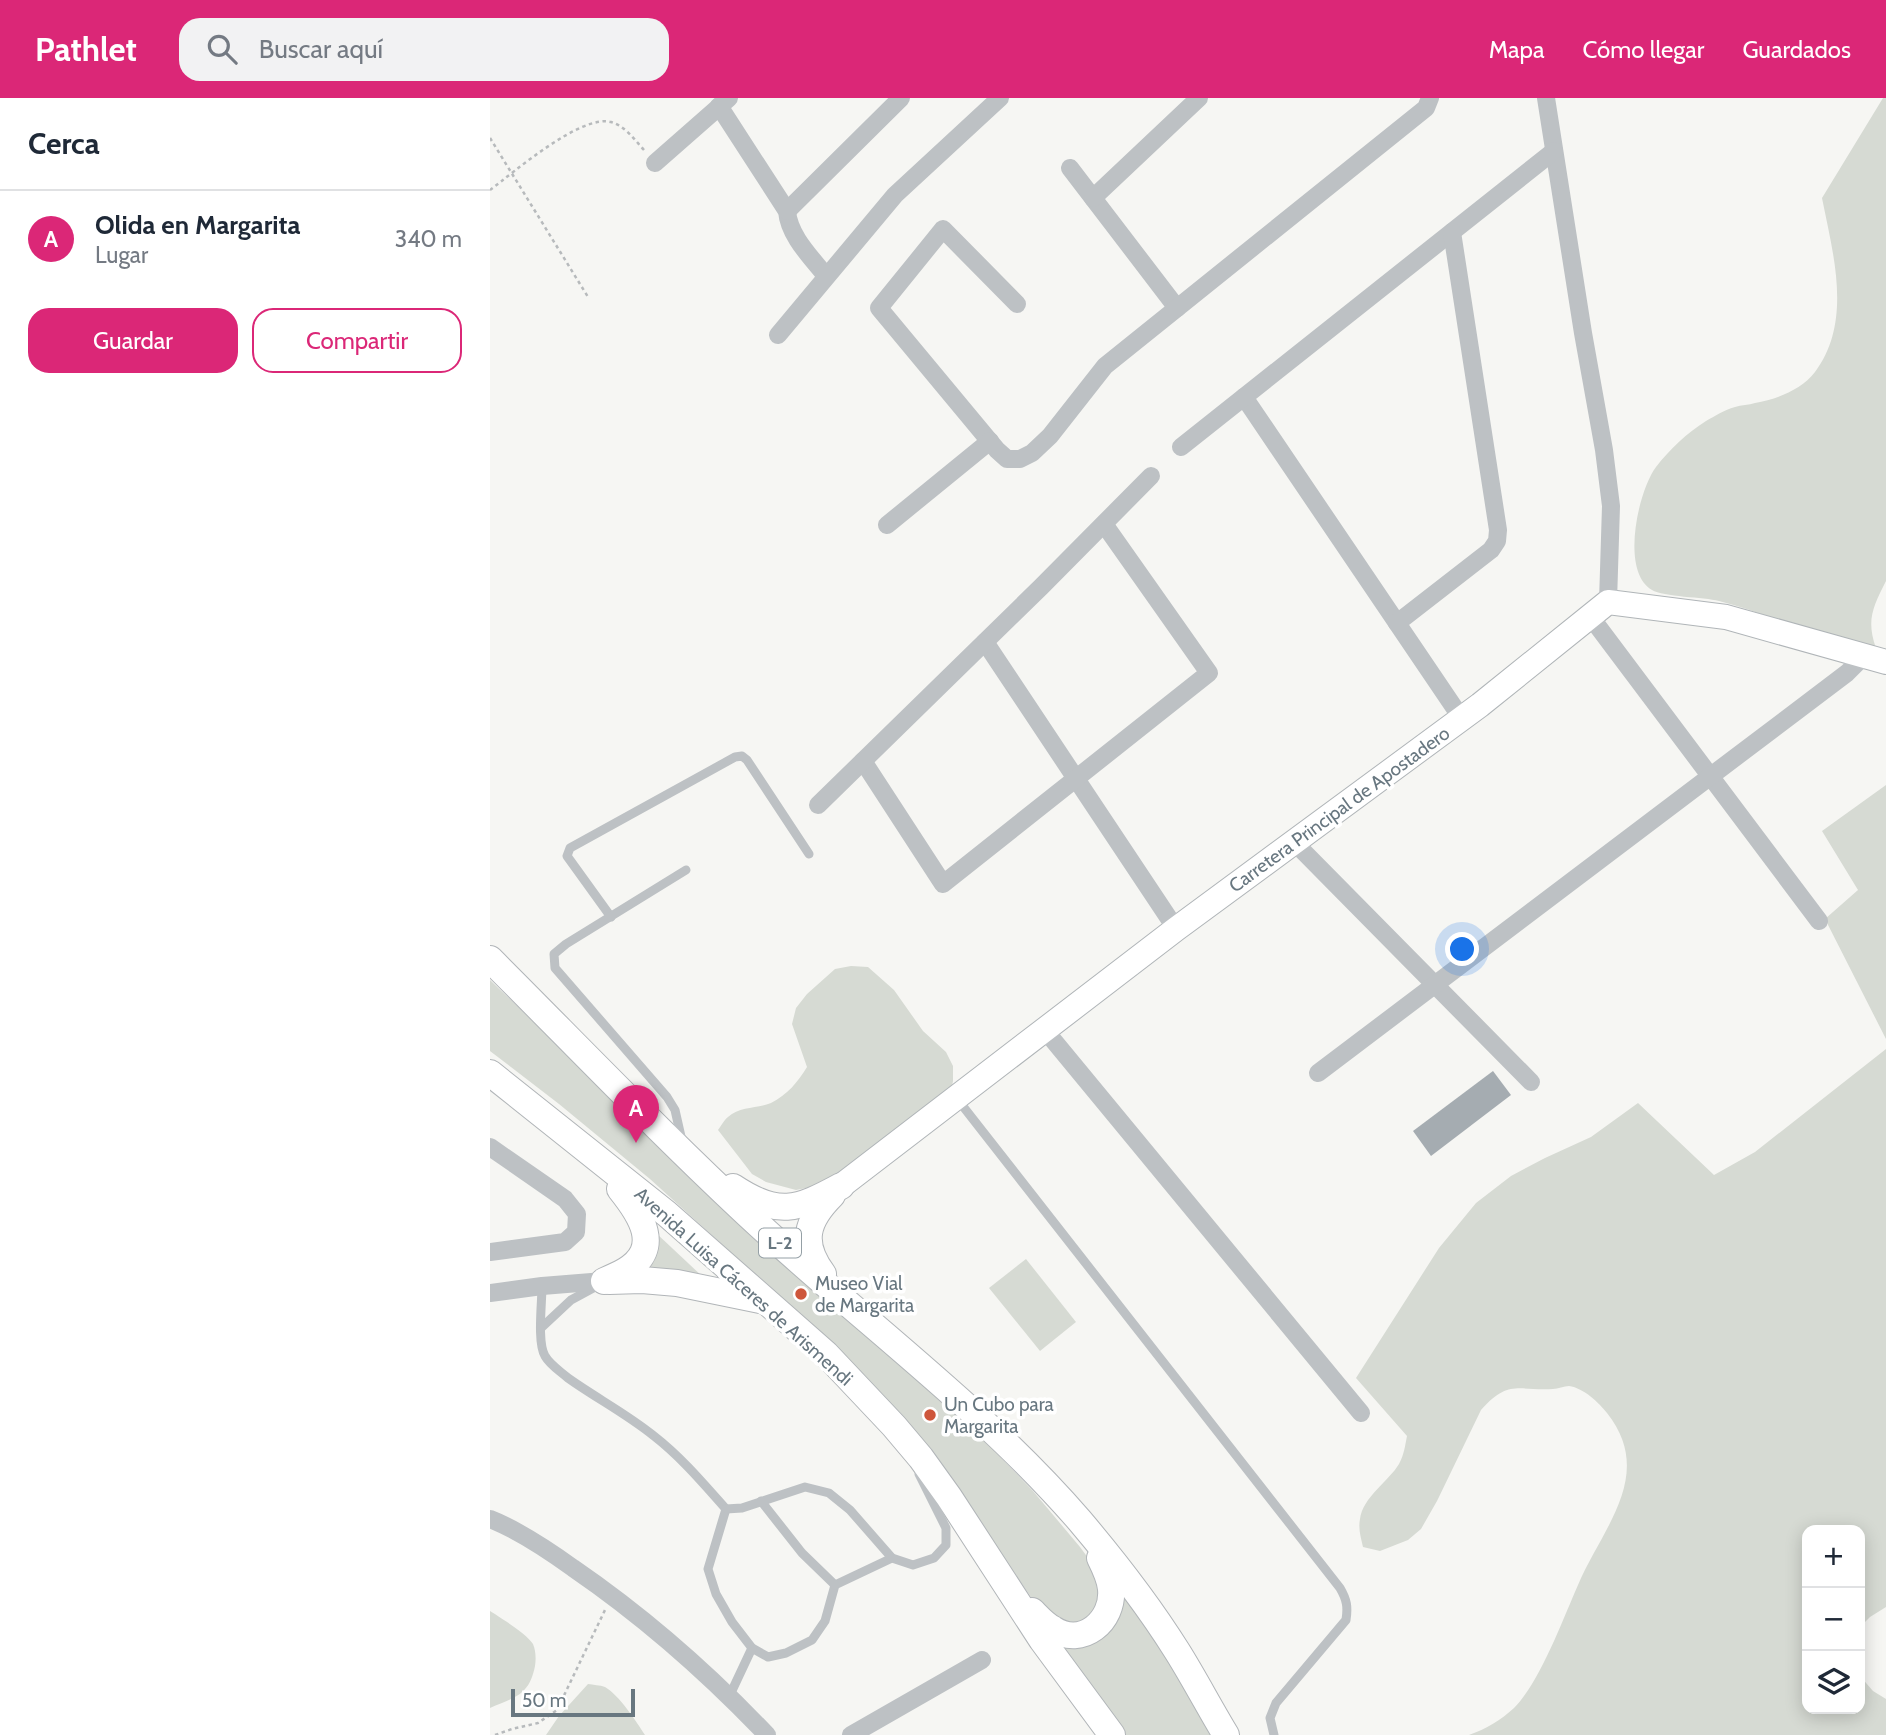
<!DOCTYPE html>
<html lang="es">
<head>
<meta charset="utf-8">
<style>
  :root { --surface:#fff; --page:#f2f2f3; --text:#1f2937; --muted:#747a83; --line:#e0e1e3; --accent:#db2777 }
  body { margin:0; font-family:Cabin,sans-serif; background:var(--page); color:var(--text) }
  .controls { position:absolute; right:21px; bottom:21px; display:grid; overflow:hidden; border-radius:14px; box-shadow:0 4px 18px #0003 }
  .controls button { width:63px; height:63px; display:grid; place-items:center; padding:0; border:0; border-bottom:2px solid var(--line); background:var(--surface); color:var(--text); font:35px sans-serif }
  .scale { position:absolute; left:21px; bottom:18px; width:124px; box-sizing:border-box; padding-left:7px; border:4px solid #687780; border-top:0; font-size:19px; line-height:24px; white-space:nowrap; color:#687780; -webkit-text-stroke:5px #fff; paint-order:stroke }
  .you { position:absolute; left:973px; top:852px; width:24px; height:24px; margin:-18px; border:5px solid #fff; border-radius:50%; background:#1a73e8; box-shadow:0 0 0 10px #1a73e833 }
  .badge { display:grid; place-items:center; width:46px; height:46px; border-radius:50%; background:var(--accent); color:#fff; font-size:23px; font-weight:700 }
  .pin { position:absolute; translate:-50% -58px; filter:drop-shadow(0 2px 4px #0008) }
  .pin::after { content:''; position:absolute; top:37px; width:24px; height:21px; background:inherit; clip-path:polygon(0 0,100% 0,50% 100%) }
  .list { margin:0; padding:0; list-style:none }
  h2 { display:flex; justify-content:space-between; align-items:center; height:91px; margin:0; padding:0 28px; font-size:30px }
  h2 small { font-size:23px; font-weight:400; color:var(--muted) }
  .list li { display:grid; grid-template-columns:46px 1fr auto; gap:21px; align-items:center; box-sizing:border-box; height:98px; padding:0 28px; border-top:2px solid var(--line) }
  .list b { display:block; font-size:26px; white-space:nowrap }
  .list p { margin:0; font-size:23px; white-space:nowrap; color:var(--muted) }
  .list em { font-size:23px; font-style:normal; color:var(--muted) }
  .actions { display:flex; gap:14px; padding:21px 28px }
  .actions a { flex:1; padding:16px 0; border:2px solid var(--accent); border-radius:21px; text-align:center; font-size:24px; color:var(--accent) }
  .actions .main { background:var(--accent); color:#fff }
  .icon { flex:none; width:38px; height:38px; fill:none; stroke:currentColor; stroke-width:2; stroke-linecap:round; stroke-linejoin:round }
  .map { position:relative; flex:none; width:1396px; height:1637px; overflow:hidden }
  header { display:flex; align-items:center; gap:42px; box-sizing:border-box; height:98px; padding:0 35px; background:var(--accent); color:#fff }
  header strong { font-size:33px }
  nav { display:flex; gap:38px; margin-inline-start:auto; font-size:24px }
  .search { width:490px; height:63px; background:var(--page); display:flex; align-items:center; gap:18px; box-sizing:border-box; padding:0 24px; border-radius:21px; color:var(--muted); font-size:26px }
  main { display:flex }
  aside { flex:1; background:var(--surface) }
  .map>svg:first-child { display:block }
</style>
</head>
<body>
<header>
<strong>Pathlet</strong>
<div class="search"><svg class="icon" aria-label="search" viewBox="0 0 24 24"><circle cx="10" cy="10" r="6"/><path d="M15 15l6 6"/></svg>Buscar aquí</div>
<nav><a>Mapa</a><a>Cómo llegar</a><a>Guardados</a></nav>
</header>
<main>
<aside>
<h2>Cerca<small></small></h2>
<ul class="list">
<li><span class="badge">A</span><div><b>Olida en Margarita</b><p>Lugar</p></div><em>340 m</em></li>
</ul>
<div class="actions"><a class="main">Guardar</a><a>Compartir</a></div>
</aside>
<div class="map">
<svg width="1396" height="1637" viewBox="0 0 1396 1637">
  <rect width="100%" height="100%" fill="#f6f6f3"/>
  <g fill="#d6dad3">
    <path d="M1393,0H1396V483C1383,509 1376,522 1386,550C1367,546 1348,543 1329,537C1296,527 1263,511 1229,503C1214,499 1173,499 1162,492C1130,474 1148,393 1166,369C1180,351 1197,335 1216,323C1225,318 1234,312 1245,309C1251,307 1259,307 1265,305C1287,301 1311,292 1325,274C1363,223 1343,156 1332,100Z"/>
    <path d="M1396,687V941L1335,821L1368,792L1332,733Z"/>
    <path d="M361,868L378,869L404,892L433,933L456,954L463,968V983L460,998L347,1079L321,1089L306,1092L276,1084L262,1076L228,1032C231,1028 234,1022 238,1019C250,1008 267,1011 281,1005C297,997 308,984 317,969L302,926L306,910L317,896L345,871Z"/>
    <path d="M0,882L107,985L497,1345L543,1393L590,1449L607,1472L615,1501L587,1530L555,1516L541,1499L432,1341L356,1259L160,1081L69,1006L0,953Z"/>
    <path d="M1396,951V1509L1380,1519L1370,1529V1432H1317V1611H1370V1578L1383,1593L1396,1601V1637H979C996,1631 1011,1622 1024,1610C1050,1584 1073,1521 1088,1487C1112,1430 1166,1377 1117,1315C1109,1305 1094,1290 1079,1288C1074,1288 1068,1291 1063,1291C1027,1293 1019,1281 991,1312L947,1403L931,1431L918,1442L890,1453L873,1449C871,1440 868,1431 870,1421C873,1399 898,1384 909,1366C914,1357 915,1348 917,1338L866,1280L949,1150L986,1105L1021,1078L1055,1060L1101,1039L1148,1005L1224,1077L1265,1054Z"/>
    <path d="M166,1135L214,1180L151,1171Z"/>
    <path d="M536,1161L586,1224L550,1253L499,1190Z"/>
    <path d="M636,1495L725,1637H632L570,1545Z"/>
    <path d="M0,1513C11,1520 37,1536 43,1546C46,1553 46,1562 45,1568C39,1598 25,1599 0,1610Z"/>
    <path d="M98,1586C103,1587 110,1587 115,1589C129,1597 146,1623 155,1637H56L69,1618Z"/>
  </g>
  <path fill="#a5acb1" d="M1003,973L1021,997L941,1058L923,1033Z"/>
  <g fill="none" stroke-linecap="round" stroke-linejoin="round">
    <g stroke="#b0b5b8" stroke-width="26">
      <path id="secondary" d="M351,1088L686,831L990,607L1118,504L1236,519L1396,564"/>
    </g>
    <g stroke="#b1b5b8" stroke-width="28">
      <g id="primary">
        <path d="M0,861C89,950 176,1041 269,1127C375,1225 495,1313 590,1423C623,1462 660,1510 687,1553C704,1580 719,1609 736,1637"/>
        <path d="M0,975L177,1116L336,1256L404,1328L431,1360L459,1399L552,1542L622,1637"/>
        <path d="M243,1089C288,1119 307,1112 351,1088"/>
        <path d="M333,1176C310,1145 316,1123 342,1097"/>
        <path d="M114,1183C121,1180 128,1177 135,1173C173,1150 151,1117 130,1091"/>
        <path d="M119,1183L152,1182L187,1185L275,1203"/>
        <path d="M542,1513C548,1519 555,1527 563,1531C592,1550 624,1523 621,1491C620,1480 615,1470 610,1460"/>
      </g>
    </g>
    <g stroke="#b7babc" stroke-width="2.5" stroke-dasharray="3.5 3.5" stroke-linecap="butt">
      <path d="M0,40L98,199"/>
      <path d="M0,92C24,74 91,16 121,24C135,28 144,41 154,52"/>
      <path d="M5,1637L22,1631L48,1625L67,1612L115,1512"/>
    </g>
    <g stroke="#bdc1c4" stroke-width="9">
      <path d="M121,819L77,758L80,750L245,659L252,658L257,662L319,756"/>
      <path d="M468,1002L850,1490C857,1502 858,1509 856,1522L786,1605L780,1620L784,1637"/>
      <path d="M192,1043L185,1012L177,999L65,870L64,856L76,846L196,772"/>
      <path d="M52,1188C52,1205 47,1245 55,1258C60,1267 70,1273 78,1280C106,1300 137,1316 164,1338C191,1359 213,1385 236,1411L218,1471L226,1496L242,1524L262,1550L278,1559L296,1555L322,1542L335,1523L345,1487L402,1460"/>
      <path d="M51,1230L81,1202L105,1189"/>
      <path d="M271,1403L312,1455L345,1487"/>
      <path d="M236,1411L252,1410L315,1389L339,1395L360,1412L402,1460L423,1467L444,1460L456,1447V1430L429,1376"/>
      <path d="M239,1599L262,1550"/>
    </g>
    <g stroke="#bdc1c4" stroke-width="18">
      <path d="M1056,0L1093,235L1114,352L1121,408L1118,504"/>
      <path d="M229,8L297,113C299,138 321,159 336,178"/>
      <path d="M165,65L239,0"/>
      <path d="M580,70L687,210"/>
      <path d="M603,100L709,0"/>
      <path d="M297,113L411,0"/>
      <path d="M527,206L453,131L389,210L507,352L517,361H530L542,355L560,338L615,268L936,10L940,0"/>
      <path d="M288,237L405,97L510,0"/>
      <path d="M754,299L972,621"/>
      <path d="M691,349L1064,53"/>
      <path d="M397,427L500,343"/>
      <path d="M1100,518L1329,823"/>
      <path d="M907,525L1001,452L1007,443L1008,432L962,134"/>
      <path d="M495,544L686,831"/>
      <path d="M373,663L453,786L719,575L614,426"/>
      <path d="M328,707L551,489L661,378"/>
      <path d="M804,744L1041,984"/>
      <path d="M554,931L871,1315"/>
      <path d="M828,975L1357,575L1374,558"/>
      <path d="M0,1049L75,1101L87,1116L86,1134L75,1144L0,1154"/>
      <path d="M0,1195L52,1188L114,1183"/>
      <path d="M0,1421C28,1432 58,1452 83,1470C153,1518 218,1575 277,1637"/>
      <path d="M361,1637L492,1562"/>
    </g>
    <use href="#secondary" stroke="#fff" stroke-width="24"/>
    <use href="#primary" stroke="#fff" stroke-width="26"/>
  </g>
  <g fill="#ce563b" stroke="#fff" stroke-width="2.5">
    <circle cx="311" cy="1196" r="7"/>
    <circle cx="440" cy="1317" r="7"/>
  </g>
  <g text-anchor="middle" stroke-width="7" stroke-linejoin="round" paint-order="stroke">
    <rect fill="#fff" stroke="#95a0a6" stroke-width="2" x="269" y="1130.5" width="42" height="29" rx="5"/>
    <g font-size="18" font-weight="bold" fill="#687780">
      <text x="290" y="1151">L-2</text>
    </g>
    <g font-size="19" fill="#687780" stroke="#fff">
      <text transform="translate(849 711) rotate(-36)" y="7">Carretera Principal de Apostadero</text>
      <text transform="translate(254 1188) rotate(42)" y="7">Avenida Luisa Cáceres de Arismendi</text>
    </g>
    <g font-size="19" fill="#687780" stroke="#fff" text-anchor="start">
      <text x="325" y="1192">Museo Vial<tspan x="325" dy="22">de Margarita</tspan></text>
      <text x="454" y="1313">Un Cubo para<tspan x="454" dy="22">Margarita</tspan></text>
    </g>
  </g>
</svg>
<div class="controls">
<button>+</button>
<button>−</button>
<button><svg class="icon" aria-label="layers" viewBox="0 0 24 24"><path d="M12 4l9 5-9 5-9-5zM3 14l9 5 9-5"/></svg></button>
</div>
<div class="scale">50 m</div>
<div class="you"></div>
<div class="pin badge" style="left:146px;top:1045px">A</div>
</div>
</main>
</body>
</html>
